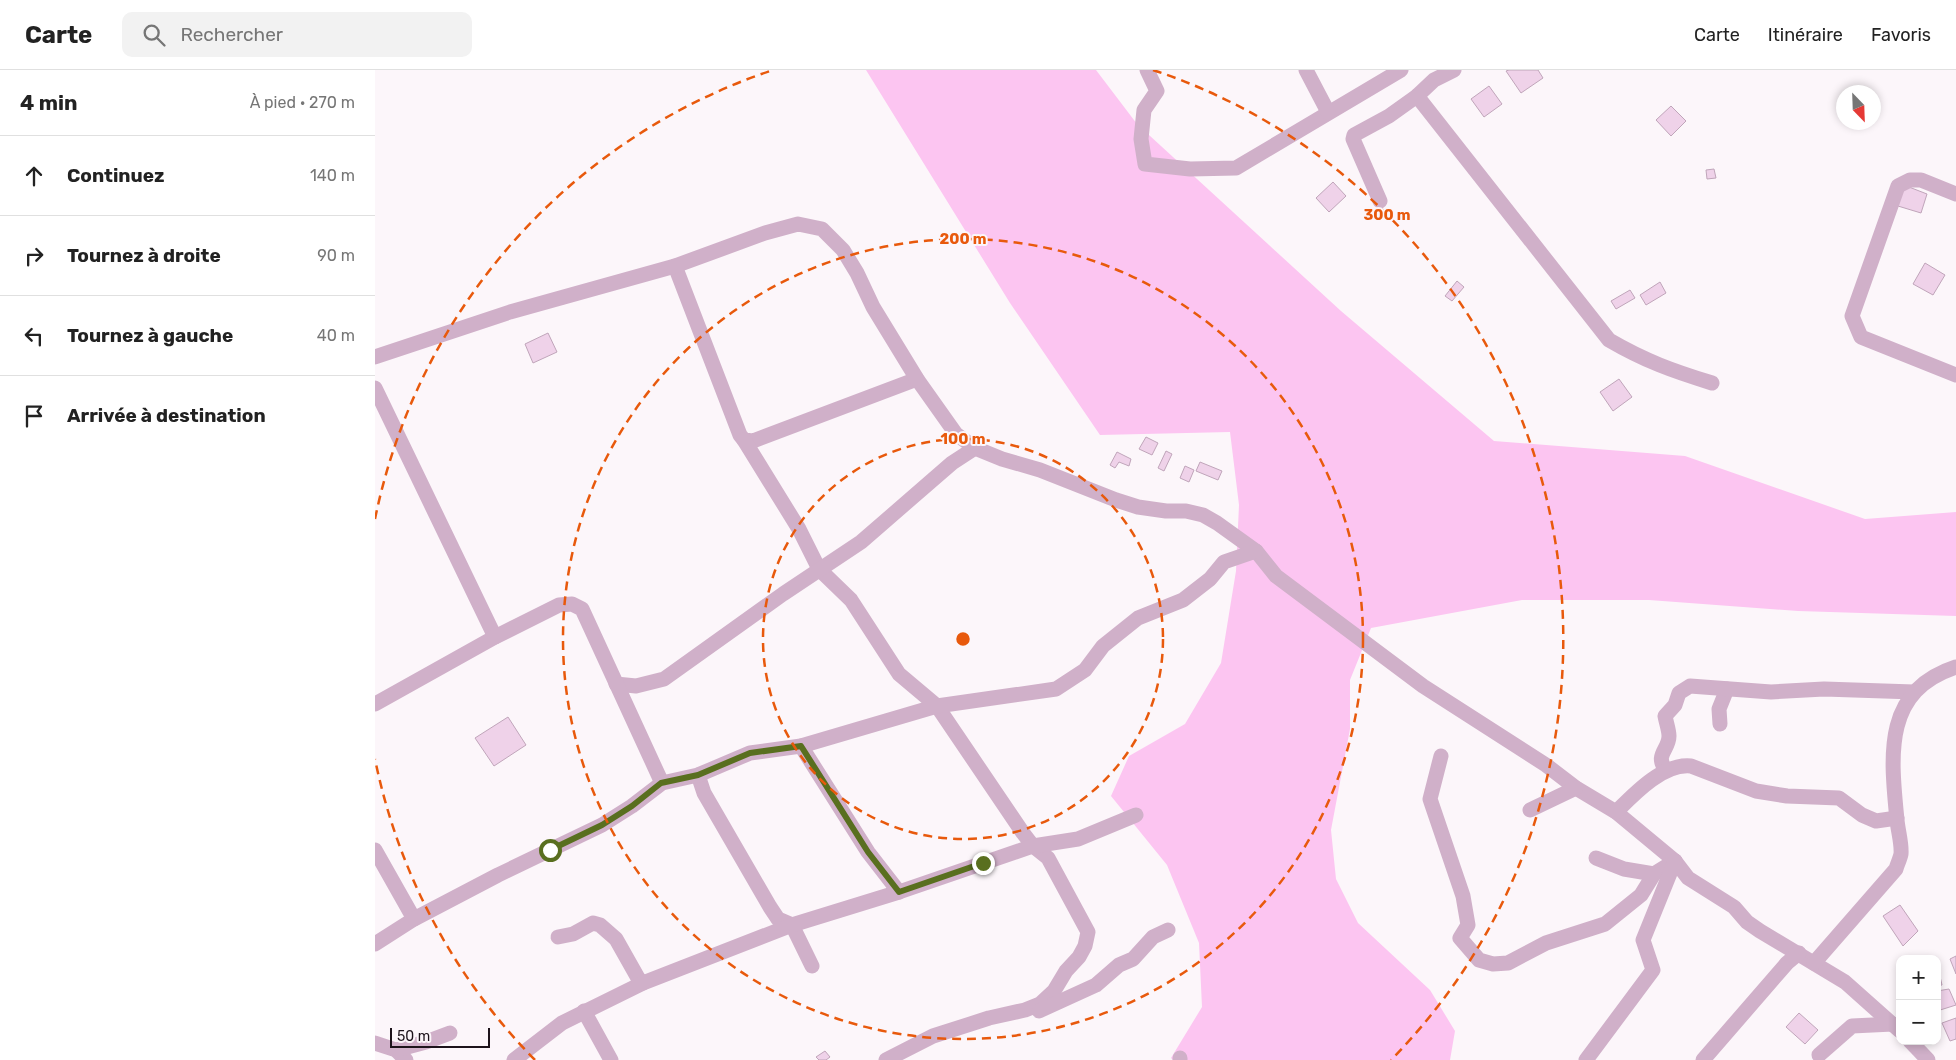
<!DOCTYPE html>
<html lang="fr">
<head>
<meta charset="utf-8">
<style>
  :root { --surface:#fff; --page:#f2f2f2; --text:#222; --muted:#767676; --line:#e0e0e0 }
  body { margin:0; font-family:Rubik,sans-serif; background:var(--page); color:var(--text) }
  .controls { position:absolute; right:15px; bottom:15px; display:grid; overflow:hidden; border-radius:10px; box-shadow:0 2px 8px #0003 }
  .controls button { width:45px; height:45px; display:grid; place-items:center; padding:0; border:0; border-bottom:1px solid var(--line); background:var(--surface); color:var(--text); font:25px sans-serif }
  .compass { position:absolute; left:1461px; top:15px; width:45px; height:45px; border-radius:50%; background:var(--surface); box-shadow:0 2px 8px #0003; rotate:157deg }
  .scale { position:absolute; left:15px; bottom:12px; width:100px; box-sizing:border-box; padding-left:5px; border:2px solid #1d131b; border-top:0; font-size:14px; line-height:18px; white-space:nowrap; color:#1d131b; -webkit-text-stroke:4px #fcf6fa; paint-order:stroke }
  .stop { position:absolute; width:15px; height:15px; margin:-11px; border:4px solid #596f1f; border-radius:50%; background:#fff }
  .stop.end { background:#596f1f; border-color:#fff; box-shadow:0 1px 5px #0008 }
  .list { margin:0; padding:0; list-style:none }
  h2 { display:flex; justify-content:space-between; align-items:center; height:65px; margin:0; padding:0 20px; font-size:21px }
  h2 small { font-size:16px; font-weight:400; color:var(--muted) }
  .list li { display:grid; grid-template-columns:32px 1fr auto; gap:15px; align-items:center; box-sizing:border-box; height:80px; padding:0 20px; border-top:1px solid var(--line) }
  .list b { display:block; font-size:19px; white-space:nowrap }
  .list em { font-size:16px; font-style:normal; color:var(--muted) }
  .icon { flex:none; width:28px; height:28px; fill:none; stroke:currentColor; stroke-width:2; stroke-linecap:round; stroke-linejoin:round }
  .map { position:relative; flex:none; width:1581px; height:990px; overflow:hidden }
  header { display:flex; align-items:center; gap:30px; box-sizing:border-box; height:70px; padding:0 25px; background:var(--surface); border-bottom:1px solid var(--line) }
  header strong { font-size:24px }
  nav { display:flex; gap:28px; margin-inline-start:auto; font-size:18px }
  .search { width:350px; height:45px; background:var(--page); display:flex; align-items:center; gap:12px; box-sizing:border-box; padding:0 18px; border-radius:10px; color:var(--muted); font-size:19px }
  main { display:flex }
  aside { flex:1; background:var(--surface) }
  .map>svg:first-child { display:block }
</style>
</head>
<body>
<header>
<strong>Carte</strong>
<div class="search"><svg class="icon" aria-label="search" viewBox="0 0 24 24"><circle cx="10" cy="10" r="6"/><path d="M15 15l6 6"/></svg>Rechercher</div>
<nav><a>Carte</a><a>Itinéraire</a><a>Favoris</a></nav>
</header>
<main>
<aside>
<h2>4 min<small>À pied · 270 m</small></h2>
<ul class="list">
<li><svg class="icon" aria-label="ahead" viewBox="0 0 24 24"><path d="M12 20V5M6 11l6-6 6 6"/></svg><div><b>Continuez</b></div><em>140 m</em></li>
<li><svg class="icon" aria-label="right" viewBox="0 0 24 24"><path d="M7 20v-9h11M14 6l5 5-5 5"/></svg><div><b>Tournez à droite</b></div><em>90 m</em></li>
<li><svg class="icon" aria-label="left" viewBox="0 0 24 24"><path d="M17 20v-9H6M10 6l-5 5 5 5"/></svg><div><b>Tournez à gauche</b></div><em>40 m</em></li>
<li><svg class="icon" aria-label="arrive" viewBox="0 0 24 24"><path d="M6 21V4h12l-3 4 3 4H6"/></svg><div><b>Arrivée à destination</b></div></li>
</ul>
</aside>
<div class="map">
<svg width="1581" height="990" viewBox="0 0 1581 990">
  <rect width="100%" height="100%" fill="#fcf6fa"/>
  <path fill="#fcc5f1" d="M491,0H721L762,54L966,241L1119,371L1310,386L1490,449L1581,442V546L1423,541L1274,530H1147L996,558L975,610V659L956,760L961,809L983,853L1055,920L1080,961L1075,990H798L796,988L827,937L824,873L792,795L736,726L754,686L810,654L846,593L861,501L864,435L855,362L725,365L635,233Z"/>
  <g fill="#efd2e9" stroke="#c0a5ba">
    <path d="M1134,0H1163L1168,8L1146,23L1131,1Z"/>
    <path d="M1114,16L1127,34L1109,47L1096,29Z"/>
    <path d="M1296,36L1311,51L1296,66L1281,50Z"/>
    <path d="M1339,99L1341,108L1332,109L1331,100Z"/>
    <path d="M958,112L971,126L954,142L941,128Z"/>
    <path d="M1521,112L1552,124L1546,143L1513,133Z"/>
    <path d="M1550,193L1570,205L1558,225L1538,214Z"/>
    <path d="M1082,211L1089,217L1077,231L1070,226Z"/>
    <path d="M1285,212L1291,223L1271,235L1265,225Z"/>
    <path d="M1255,220L1260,228L1241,239L1236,231Z"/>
    <path d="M173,263L182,282L158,293L150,274Z"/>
    <path d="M1244,309L1257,327L1238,341L1225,322Z"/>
    <path d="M771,367L783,373L777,385L764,379Z"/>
    <path d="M791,381L797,384L789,401L783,398Z"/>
    <path d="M742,382L756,389L754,396L744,392L740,398L735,395Z"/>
    <path d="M825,392L847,401L843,410L821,401Z"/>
    <path d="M810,396L819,400L814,412L805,408Z"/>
    <path d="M133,647L151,675L119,696L100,668Z"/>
    <path d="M1525,835L1543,861L1528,876L1508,846Z"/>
    <path d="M1581,886V904L1575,889Z"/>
    <path d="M1564,902L1567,915L1562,916V903Z"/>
    <path d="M1574,919L1581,935L1562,941V921Z"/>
    <path d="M1424,943L1443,960L1430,974L1411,957Z"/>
    <path d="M1581,948V969L1575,971L1567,953Z"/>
    <path d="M450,981L455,987L451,990H444L441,987Z"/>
  </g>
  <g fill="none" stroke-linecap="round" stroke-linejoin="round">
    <g stroke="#d0b0c9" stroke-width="15">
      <path d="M772,0L782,21L769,40L766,69L770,94L815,99L861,98L1026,0"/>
      <path d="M931,0L953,42"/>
      <path d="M1042,26L1234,270C1270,291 1298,301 1337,313"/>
      <path d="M1581,124L1546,110H1535L1523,116L1477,246L1486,267L1581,305"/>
      <path d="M1005,131L978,69L979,65L1014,46L1042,26L1059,10L1079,0"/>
      <path d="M300,196L365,365L369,370L378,371L542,309"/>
      <path d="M0,287L135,242L300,196L390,163L423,154L447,159L468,180L482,203L498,237L542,309L581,364L600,378L627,389L665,400L741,430L763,437L791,441H811L828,445L842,453L881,481L901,506L1048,616L1171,695L1201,718L1241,742L1300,791L1313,808L1359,837L1372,852L1385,861L1470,912L1525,961"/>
      <path d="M0,318L120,567"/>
      <path d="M369,370L424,459L444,499L476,530L524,604L562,636L648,763L658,776L673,788L713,862L710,876L704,887L691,901L679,921L665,934L650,940L614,948L558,966L511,990"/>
      <path d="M241,614L261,616L289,609L408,524L486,472L577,393L600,378"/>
      <path d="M0,634L120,567L184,535L197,534L207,539L287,713"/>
      <path d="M1345,654L1344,639L1352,619"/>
      <path d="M426,676L493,782L524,822"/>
      <path d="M1066,686L1055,729L1088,826L1093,855L1085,868L1104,890L1118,894L1133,893L1171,873L1230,854L1266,825L1279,804L1300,791"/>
      <path d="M1291,700C1279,685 1294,680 1294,666C1294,660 1291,652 1290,646L1300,635L1304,623L1315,616L1396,622L1449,619L1539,622"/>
      <path d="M323,705L329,723L395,837L403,849L417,855L437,896"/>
      <path d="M1155,740L1201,718"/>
      <path d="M1241,742C1259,724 1288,693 1316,696L1381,721L1412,726L1464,728L1487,745L1501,751L1522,748"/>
      <path d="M0,780L39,849"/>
      <path d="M1221,788L1249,799L1279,804"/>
      <path d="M183,867L198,864L218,853L225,855L241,869L263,908L268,913"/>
      <path d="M0,874L39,849L123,805L227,755L257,736L287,713L323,705L375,683L426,676L562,636L681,619L710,600L728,576L763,548L808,530L835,509L849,492L881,481"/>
      <path d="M1439,893L1521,799C1522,795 1525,789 1526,784C1527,774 1523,761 1522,750C1516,687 1507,621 1581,597"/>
      <path d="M209,941L236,990"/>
      <path d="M664,941L721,915L744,895L758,889L778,867L793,860"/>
      <path d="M1535,971L1553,990"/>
      <path d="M0,973L21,980L31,990"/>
      <path d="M21,980L51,972L75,963"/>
      <path d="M1444,985L1477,956L1518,954"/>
      <path d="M139,990L187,953L268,913L417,855L524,822L658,776L703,769L761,745"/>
      <path d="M805,990V988"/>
      <path d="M1211,990L1278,900L1268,870L1300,791"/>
      <path d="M1328,990L1412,893L1424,883"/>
    </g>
  </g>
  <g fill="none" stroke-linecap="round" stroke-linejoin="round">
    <path stroke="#596f1f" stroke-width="6" d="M175,780L227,755L257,736L286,713L323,705L375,683L426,676L493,782L524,822L608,793"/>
  </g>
  <g fill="none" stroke="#e8590c" stroke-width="2.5" stroke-dasharray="9 6">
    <circle cx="588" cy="569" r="200"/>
    <circle cx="588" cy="569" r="400"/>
    <path d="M160 990A600 600 0 0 1 0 689M0 449A600 600 0 0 1 398 0M778 0A600 600 0 0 1 1016 990"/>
  </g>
  <circle cx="588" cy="569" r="8" fill="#e8590c" stroke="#fcf6fa" stroke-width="2.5"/>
  <g font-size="15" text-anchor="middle" font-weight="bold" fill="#e8590c" stroke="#fcf6fa" stroke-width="4" stroke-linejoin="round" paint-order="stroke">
    <text x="1012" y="150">300 m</text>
    <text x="588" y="174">200 m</text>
    <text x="588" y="374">100 m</text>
  </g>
</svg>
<div class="controls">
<button>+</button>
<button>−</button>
</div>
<svg class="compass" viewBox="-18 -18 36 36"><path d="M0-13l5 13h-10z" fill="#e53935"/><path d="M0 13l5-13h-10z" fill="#767676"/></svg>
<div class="scale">50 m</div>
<div class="stop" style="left:175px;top:780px"></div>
<div class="stop end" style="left:608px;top:793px"></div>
</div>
</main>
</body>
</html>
